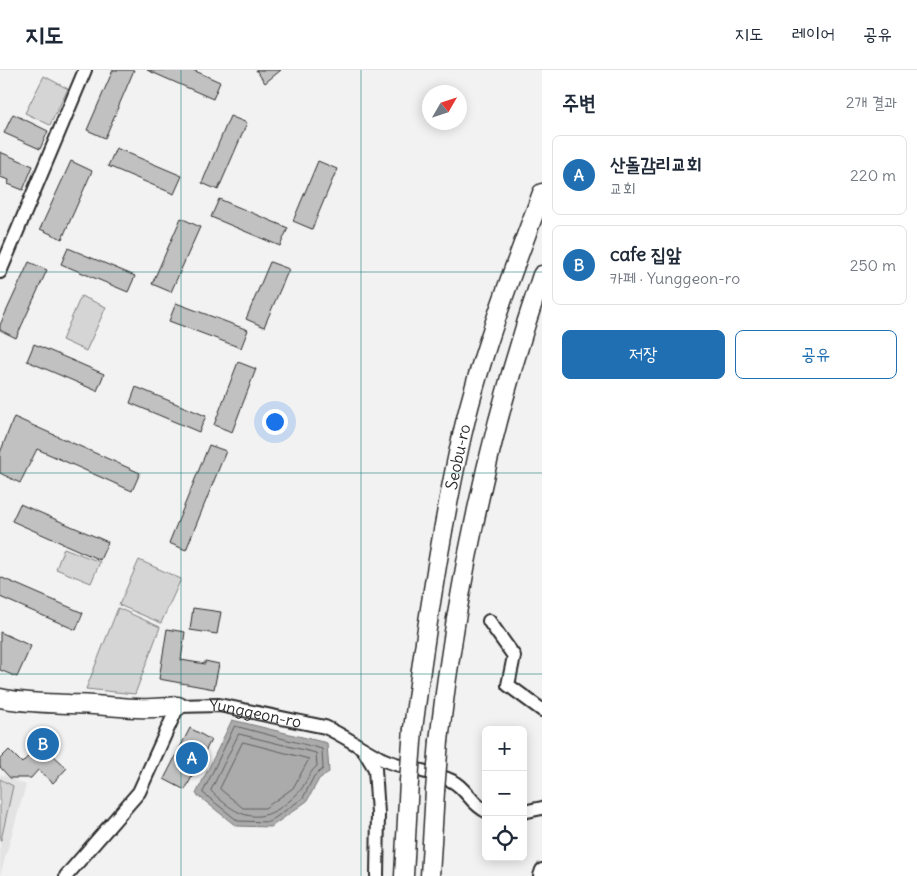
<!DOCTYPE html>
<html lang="ko">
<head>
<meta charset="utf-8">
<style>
  :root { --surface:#fff; --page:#f2f2f3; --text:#1f2937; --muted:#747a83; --line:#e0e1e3; --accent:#1f6fb2 }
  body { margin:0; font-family:Delius,"Poor Story",sans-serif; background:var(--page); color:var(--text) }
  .controls { position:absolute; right:15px; bottom:15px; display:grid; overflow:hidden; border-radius:8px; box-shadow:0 2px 12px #0003 }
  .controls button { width:45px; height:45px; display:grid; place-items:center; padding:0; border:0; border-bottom:1px solid var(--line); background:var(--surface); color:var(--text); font:25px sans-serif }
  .compass { position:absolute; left:422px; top:15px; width:45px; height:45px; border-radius:50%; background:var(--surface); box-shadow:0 2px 12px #0003; rotate:51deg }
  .you { position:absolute; left:274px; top:351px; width:18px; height:18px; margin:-12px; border:4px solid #fff; border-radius:50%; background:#1a73e8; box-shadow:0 0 0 8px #1a73e833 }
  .badge { display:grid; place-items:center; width:32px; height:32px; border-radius:50%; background:var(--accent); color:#fff; font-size:16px; font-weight:700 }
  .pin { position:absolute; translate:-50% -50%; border:2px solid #fff; box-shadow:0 1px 5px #0006 }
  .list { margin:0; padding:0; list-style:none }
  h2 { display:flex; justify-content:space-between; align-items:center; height:65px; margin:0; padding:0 20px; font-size:21px }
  h2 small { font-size:16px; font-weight:400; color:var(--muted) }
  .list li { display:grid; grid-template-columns:32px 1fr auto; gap:15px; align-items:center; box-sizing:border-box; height:80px; margin:0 10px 10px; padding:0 10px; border:1px solid var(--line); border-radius:8px }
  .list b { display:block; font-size:19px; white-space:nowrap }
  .list p { margin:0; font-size:16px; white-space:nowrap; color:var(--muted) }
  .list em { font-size:16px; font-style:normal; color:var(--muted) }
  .actions { display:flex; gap:10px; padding:15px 20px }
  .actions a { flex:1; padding:11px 0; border:1px solid var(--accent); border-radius:8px; text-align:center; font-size:18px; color:var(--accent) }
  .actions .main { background:var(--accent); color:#fff }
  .icon { flex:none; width:28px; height:28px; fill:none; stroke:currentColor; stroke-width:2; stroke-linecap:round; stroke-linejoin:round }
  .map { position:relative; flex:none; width:542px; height:806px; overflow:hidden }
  header { display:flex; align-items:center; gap:30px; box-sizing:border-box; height:70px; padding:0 25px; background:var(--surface); border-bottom:1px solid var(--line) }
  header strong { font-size:24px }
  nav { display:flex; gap:28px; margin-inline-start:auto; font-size:18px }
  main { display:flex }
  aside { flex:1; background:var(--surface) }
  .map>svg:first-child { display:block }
</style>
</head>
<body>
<header>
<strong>지도</strong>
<nav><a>지도</a><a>레이어</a><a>공유</a></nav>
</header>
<main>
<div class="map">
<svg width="542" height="806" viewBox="0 0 542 806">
  <rect width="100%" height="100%" fill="#f2f2f2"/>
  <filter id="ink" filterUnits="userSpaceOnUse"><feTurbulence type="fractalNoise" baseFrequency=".02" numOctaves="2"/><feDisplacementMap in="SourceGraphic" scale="10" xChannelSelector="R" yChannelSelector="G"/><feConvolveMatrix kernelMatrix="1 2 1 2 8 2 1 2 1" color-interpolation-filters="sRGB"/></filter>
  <g filter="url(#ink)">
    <path fill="#e3e3e3" d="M0,704L26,715L0,806Z"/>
    <g fill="#d5d5d5" stroke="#808080">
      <path d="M44,6L68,19L50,55L25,43Z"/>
      <path d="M81,226L106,237L86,281L62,270Z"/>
      <path d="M64,478L100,492L91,513L56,499Z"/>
      <path d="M139,490L181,509L161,553L119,535Z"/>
      <path d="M118,538L160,557L135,624L86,619Z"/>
      <path d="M0,709L13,716L1,770H0Z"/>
    </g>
    <path fill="#ababab" stroke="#787878" d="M232,650L327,673L329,702L319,709L307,731L271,757L236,756L196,724Z"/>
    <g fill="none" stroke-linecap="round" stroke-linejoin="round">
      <g stroke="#5e5e5e" stroke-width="1">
        <path d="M235,656L322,679L323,699L314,706L303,728L269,752L238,751L203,723Z"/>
        <path d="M239,664L316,683L317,696C307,704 306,716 297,724C264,756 242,752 211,721Z"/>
        <path d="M243,672L309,689L293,718L265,738H243L220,719Z"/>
      </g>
    </g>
    <g fill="#c1c1c1" stroke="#2b2b2b">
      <path d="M113,0H134L105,68L87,60Z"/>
      <path d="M147,0H193L220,12L213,29Z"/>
      <path d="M256,0H281L265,13Z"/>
      <path d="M13,44L48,61L40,79L4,63Z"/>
      <path d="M230,46L247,53L218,120L202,113Z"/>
      <path d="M116,78L182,106L174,124L108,96Z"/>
      <path d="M0,82L33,96L23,120L8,114L9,110L0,107Z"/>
      <path d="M71,91L92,101L62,169L40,159Z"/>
      <path d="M318,91L337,99L312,159L293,151Z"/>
      <path d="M219,129L288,158L280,176L211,147Z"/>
      <path d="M181,148L200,157L171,222L152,214Z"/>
      <path d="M68,178L135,206L128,222L61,194Z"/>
      <path d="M29,192L47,200L16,268L0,260V255Z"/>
      <path d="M270,192L289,199L264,257L246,249Z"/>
      <path d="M176,233L248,260L241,278L169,251Z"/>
      <path d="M34,274L104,304L97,321L27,291Z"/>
      <path d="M238,292L256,299L232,362L214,355Z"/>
      <path d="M136,317L206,346L199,362L130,333Z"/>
      <path d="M14,347L140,403L132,421L37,379L20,413L0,403V383Z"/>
      <path d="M209,375L226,381L186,480L169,473Z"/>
      <path d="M20,434L108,472L100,490L12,451Z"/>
      <path d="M0,507L83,543L76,560L0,527Z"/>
      <path d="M193,538L221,542L217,564L190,560Z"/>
      <path d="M167,559L185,562L181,590L205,594V591L219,594L214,619L159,609Z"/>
      <path d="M0,562L31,576L17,607L0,600Z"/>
      <path d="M190,658L211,670L185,720L164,709Z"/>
      <path d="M46,667L57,678L52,684L67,698L53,713L38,700L31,708H10L0,697V689L9,680L22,693Z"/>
    </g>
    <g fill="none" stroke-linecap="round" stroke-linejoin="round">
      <g stroke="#2b2b2b" stroke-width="16">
        <g id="street">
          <path d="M0,202L85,0"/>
          <path d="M489,551L514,586L508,615L542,640"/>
          <path d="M363,679L375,699L378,743L377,806"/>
          <path d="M523,742L542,738"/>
          <path id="s1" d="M66,806L139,722L178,636L219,635L325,657C345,666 362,679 382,689C404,699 430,700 452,711C466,718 471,734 486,741"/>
          <path d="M540,806L542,800"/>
        </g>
      </g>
      <g stroke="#2b2b2b" stroke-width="21">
        <g id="secondary">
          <path d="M0,628C23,633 46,633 69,634C108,634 138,642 178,636"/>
          <path id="s2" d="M413,659C425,566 439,472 459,379C477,294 511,205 542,123"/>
          <path d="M439,671C457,512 490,357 542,205"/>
          <path d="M404,806L409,711"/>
          <path d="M430,806L435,721"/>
        </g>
      </g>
      <use href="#street" stroke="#fff" stroke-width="12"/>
      <use href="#secondary" stroke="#fff" stroke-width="18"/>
      <g stroke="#2b2b2b" stroke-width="21" stroke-linecap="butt">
        <g id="secondary-bridge">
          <path d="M409,711L413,659"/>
          <path d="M435,721L439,671"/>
        </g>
      </g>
      <use href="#secondary-bridge" stroke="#fff" stroke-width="18"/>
    </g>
  </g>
  <path fill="none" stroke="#0f766e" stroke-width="1" stroke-opacity="0.55" d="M181,0V806M361,0V806M0,202H542M0,403H542M0,604H542"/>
  <g text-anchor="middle" stroke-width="4" stroke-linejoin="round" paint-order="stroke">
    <g font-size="16" fill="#2b2b2b" stroke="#fff">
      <text dy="6" stroke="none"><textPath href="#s2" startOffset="276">Seobu-ro</textPath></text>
      <text dy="6" stroke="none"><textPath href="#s1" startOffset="284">Yunggeon-ro</textPath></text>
    </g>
  </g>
</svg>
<div class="controls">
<button>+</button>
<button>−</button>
<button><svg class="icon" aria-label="locate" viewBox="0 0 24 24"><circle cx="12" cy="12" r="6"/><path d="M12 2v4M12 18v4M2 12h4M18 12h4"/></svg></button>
</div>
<svg class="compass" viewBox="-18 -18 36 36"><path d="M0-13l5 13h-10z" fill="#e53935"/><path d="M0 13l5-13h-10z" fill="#747a83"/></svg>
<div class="you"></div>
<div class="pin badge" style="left:192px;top:688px">A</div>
<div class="pin badge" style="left:43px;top:674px">B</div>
</div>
<aside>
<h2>주변<small>2개 결과</small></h2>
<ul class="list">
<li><span class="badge">A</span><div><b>산돌감리교회</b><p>교회</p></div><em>220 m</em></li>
<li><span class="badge">B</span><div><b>cafe 집앞</b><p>카페 · Yunggeon-ro</p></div><em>250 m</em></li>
</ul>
<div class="actions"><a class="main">저장</a><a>공유</a></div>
</aside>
</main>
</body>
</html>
